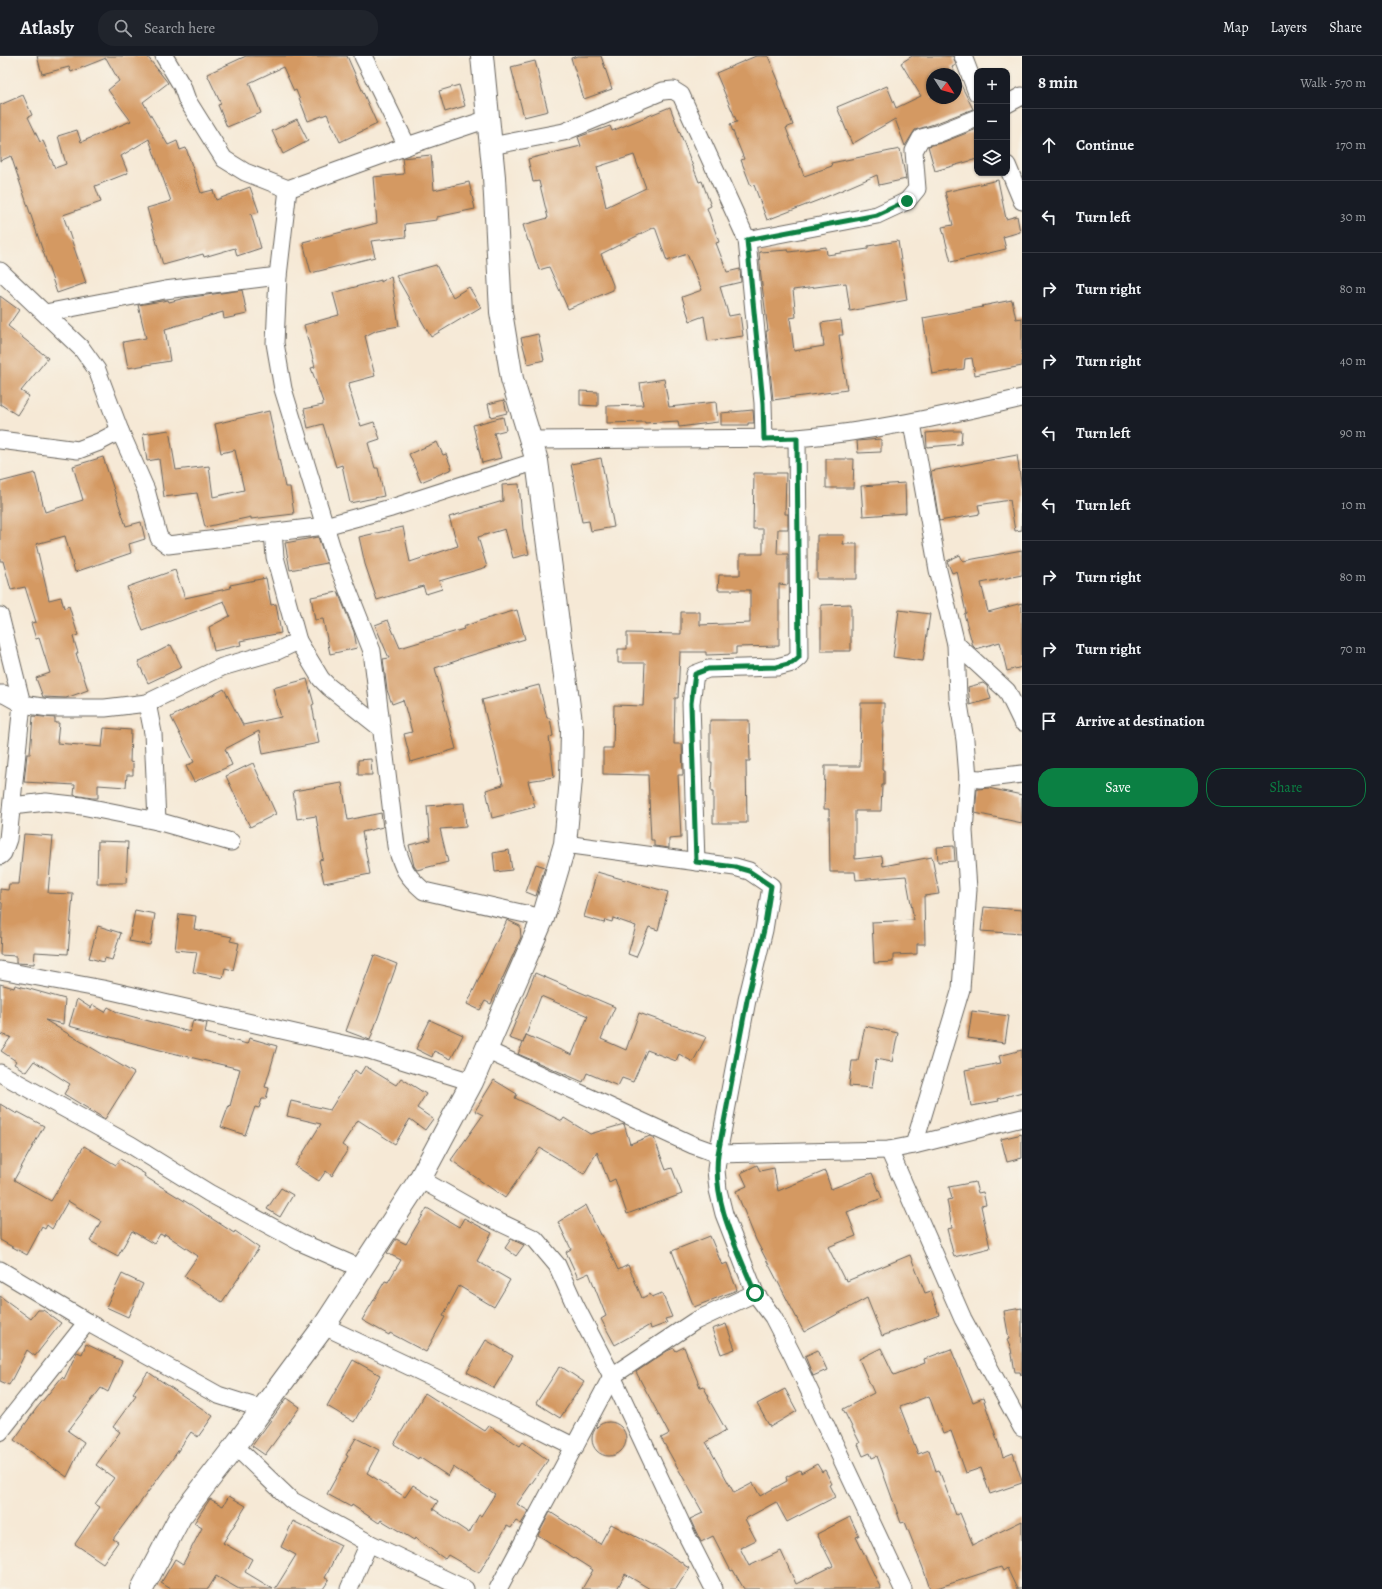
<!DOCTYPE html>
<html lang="en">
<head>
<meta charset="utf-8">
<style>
  :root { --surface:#171b24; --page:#20242c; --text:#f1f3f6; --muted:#9ea1a6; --line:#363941; --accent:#0b8043 }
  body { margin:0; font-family:Alegreya,serif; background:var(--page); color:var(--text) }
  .controls { position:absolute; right:12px; top:12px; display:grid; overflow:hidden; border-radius:8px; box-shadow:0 1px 3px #0004 }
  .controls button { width:36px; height:36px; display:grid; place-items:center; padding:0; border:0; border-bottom:1px solid var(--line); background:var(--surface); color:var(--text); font:20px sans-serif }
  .compass { position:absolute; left:926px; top:12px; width:36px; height:36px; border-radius:50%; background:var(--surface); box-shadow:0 1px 3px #0004; rotate:126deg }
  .stop { position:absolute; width:12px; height:12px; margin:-9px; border:3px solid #0b8043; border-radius:50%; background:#fff }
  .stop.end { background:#0b8043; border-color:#fff; box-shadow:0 1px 4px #0008 }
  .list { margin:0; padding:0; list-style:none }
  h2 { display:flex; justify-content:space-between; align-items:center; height:52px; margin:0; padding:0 16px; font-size:17px }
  h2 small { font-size:13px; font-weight:400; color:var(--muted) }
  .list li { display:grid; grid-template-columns:26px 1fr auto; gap:12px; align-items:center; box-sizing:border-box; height:72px; padding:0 16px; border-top:1px solid var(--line) }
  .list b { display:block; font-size:15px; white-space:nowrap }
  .list em { font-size:13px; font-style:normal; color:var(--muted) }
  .actions { display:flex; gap:8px; padding:12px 16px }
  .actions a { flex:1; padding:9px 0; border:1px solid var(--accent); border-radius:16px; text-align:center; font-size:14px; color:var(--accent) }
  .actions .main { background:var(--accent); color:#fff }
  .icon { flex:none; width:22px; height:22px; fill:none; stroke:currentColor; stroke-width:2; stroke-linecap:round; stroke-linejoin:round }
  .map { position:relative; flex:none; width:1022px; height:1533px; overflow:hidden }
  header { display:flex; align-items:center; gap:24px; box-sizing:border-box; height:56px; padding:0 20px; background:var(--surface); border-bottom:1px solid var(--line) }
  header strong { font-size:19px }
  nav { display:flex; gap:22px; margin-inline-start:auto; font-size:14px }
  .search { width:280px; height:36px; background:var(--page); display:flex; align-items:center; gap:10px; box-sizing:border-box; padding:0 14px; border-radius:16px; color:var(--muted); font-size:15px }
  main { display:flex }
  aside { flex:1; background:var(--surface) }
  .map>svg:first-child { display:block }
</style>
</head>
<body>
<header>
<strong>Atlasly</strong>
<div class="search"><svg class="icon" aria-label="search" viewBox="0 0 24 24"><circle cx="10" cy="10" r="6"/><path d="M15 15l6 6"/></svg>Search here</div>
<nav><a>Map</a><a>Layers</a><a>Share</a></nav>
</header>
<main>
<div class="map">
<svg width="1022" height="1533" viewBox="0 0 1022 1533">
  <rect width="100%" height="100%" fill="#f7f3e8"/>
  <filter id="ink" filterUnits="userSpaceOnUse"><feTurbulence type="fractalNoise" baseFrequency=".025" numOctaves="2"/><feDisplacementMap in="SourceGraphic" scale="8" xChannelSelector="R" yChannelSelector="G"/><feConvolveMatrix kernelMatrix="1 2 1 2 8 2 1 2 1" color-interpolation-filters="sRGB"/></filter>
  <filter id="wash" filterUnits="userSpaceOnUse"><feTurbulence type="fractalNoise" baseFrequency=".012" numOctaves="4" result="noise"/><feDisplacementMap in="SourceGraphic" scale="16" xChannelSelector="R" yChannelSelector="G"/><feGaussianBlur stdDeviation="0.9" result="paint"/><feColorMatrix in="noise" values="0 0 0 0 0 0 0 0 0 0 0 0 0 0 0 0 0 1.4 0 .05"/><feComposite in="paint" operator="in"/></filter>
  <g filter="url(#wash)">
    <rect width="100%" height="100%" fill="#f6e9d6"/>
    <g id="blocks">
      <g fill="#d49962" fill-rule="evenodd">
        <path d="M37,0H147L168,27L143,46L168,89L177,85L180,94L186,92L201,137L213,134L216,144L250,131L259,156L251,158L261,192L237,200L235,192L204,201L203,198L163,209L147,152L171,145L149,83L121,100L128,117L95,130L101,146L63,159L86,227L57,237L11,100L0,105V49L23,39L32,59L28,61L40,86L43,85L55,112L66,108L58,80L77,74L81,86L131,65L108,34L119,25L106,2L71,16L69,11L42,18Z"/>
        <path d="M246,0H347L377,68L340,86L327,58L308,65L296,34L294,35L283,11L249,27L261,57L227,71L218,49L221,48L207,18Z"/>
        <path d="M578,0H601L612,33L584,43L571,2Z"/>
        <path d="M756,0H768L779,26L777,27L793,69L786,72L804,120L832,110L831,107L900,93L906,123L879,129L877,119L819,144L767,164L754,129L751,130L741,104L744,103L730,68L737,66L716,17Z"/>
        <path d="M912,0H953L956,9L952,11L973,53L934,68L915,74L905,90L895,63L852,88L837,51L887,30L896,52L921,40L901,7ZM932,18H956V42H932Z"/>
        <path d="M535,5L548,55L524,61L511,11Z"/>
        <path d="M459,29L465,50L445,56L439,35Z"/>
        <path d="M670,51L699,126L702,125L711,150L707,152L719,186L716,187L727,216L740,213L741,226L720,231L729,260L740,258L743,280L708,285L704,260L690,265L682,241L702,234L687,198L667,205L655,171L601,198L613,229V234L568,253L549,211L539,214L529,185H528L523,169L548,162L539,125L533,126L528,103L581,90L578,81L610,70L612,75ZM634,99L646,132L606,151L597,111Z"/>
        <path d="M297,63L308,85L283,98L272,75Z"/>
        <path d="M977,73V103L935,115L928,90L941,87Z"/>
        <path d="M431,99L434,134L469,126L475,153L437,161V164L405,168L406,181L371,185L375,201L311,217L303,186L377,167L373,121L404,118L402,102Z"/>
        <path d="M998,124L1006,163L1017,160L1020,176L1003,181L1006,193L951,206L942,171L953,169L945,136Z"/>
        <path d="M898,185L907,244L850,255L846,227L793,234L796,261L790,262L794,295L824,290L821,267L841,264L843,279H839L847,334L773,344L766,275H768L761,221L759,196L788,194L789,196L826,191L827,199L868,193V190Z"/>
        <path d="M436,209L453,241L469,231L481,251L431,281L396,220Z"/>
        <path d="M391,220L399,270L377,274L365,280L375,320L349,327L350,329L348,330L361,370L374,366L380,383L368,387L375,412H378L384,440L350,447L342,409L336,411L323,368L308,372L304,353L323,349V346L311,312L315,311L304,269L339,259L333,237L381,224V226Z"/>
        <path d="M242,234L247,258L224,263L223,256L165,273L170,305L128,312L123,286L146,282L138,249L168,244L169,246L185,242Z"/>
        <path d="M0,240L19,254L8,270L48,302L21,335L29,340L17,359L0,348Z"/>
        <path d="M1012,244L1016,263L1022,262V310L975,319L972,302L965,303L964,313L932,318L923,262L983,251L982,250Z"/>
        <path d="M538,278L544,304L528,308L521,282Z"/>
        <path d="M664,323L669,351L716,346L718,366L679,371L678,365L645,367V366L607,367V350L643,349L640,327Z"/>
        <path d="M580,335L598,336V350L580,349Z"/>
        <path d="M504,344L507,357L491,361L488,348Z"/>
        <path d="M753,354L754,367H748V369H721V357Z"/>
        <path d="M269,355L285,431H290L294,458L251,463V461L205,471L197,437L164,441L159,403L147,405L143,378L169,374L176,414L209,410L213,441L244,434L235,394L221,397L215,368Z"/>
        <path d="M503,361L506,374L494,377L501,402L482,407L473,369Z"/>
        <path d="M949,375H962L961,388L927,391L926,377Z"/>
        <path d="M881,383V396L858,397L857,385Z"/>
        <path d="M437,386L443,399L446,398L452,413L421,426L409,398Z"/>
        <path d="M1017,399L1022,433V474L1015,475L1010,444L978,449L980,458L939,465L931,415Z"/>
        <path d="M103,401L126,470L141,466L145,483L129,488L131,497L75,516L65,480L36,488L49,544L61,541L64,552L69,550L78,579L73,581L78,597H76L88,634L66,642L43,641L36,622L50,617L39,582L36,583L31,567L36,566L25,531L11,534L3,505H0V426L35,417L45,456L83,444L73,410Z"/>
        <path d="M601,402L614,471L591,475L589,465L582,466L571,408Z"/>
        <path d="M826,403H854L853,432H826Z"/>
        <path d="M754,417H786L785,458H788V473H778L777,498H788V529L779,528V590L736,591V598L706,599V596H680L678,642H675L674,688H682L683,719H678L681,782L669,783V792L654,790V784H651L648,719L603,718V692H613L614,649L643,650L645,607H618V593H627V577L681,578V556H700V569L750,567V534H718L719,519H740V498H763V473H753Z"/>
        <path d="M905,427L906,457L863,460L861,430Z"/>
        <path d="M519,428L523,473L529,498L513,502L505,473L478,481L487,511L439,525L442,533L426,538L423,530L377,544L365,508L359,481L403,471L410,506L458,490L449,461L503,445L502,429Z"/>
        <path d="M817,479H844L843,488H857V523H817Z"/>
        <path d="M318,481L327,507L290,514L285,487Z"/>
        <path d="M1022,494V519L981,527L988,556L1022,547V611L1007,615L1000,586L976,593L973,590L964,558L966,557L957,515L952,517L947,505L960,499L963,505Z"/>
        <path d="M175,514L185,542L231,532L230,529L266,522L271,549L276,548L281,577L240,585L241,589L214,595L209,571L230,560L224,545L143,575L127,531Z"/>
        <path d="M338,536L354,576L357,592L330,598L323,563L315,564L311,541Z"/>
        <path d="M851,548V595H821V549Z"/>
        <path d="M517,554L525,583L459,603V604L435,612L456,693L411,706L404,678L412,676L403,644L392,648L387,634L383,603L389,602L375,569L388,564L400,592L464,573L463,571L479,565Z"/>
        <path d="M899,554L930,558L923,605L893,601Z"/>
        <path d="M171,589L182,611L148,627L138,606Z"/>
        <path d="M307,623L314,648L312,649L319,687L263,698L259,675L225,693L232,709L194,726L186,710L194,706L171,661L224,633L243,669L281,661L273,632Z"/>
        <path d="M983,627L987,630L991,643L970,649L968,631Z"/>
        <path d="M539,629L547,662H550L553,680L549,681L554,721L528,725L535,751L492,762L486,734L503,729L482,644Z"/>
        <path d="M861,647H884V666H883L882,714H884V729H882L881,755H855V803L882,800L883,810L932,801L939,838L924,840L925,888H917V898L893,899V906L874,907L872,866L914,864L906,820L856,824L855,816H830L829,753H824L825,710H860Z"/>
        <path d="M33,660L55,662V667H59L57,687L102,691L104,672L131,674L130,706L133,707V719H127L126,731L98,729V742H92L74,739L75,729L24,726L27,698H30Z"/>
        <path d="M710,664H749L750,705H746L747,767H713V736H711L712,706H710Z"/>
        <path d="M371,703L372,719H358V704Z"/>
        <path d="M253,707L276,758L250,771L226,720Z"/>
        <path d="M342,727L348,764L381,757L383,771L362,776L370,818L324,827L319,804L323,803L316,760L297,763L293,735Z"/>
        <path d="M988,732L1022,739V767L975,757L977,733Z"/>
        <path d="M464,747L466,771L440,773L448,806L417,814L414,810L409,789L430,784L427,750Z"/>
        <path d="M24,778L53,780L48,837L73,838L68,898L35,896L34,908L16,907V900L0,899L2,847L0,846V833L8,834L9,828H19Z"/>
        <path d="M98,785L128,786L126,827H97Z"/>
        <path d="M954,790L955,805L938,806L937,791Z"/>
        <path d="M509,794L512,814L495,816L493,797Z"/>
        <path d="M536,808L545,811L536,840L526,836Z"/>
        <path d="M597,816L668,836L658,874L649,871L636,901L628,898L636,870L613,862L612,866L605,864L604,867L584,861Z"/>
        <path d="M984,851L1022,854V878L981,875Z"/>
        <path d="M135,854L155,858L150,889L129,885Z"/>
        <path d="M179,858L196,860L194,873L232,881L230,885L239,887L233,914L225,912L223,922L193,916L197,896L175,894Z"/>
        <path d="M507,864L520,870L521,881L491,948L485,945L480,954L467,948Z"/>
        <path d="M98,870L121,877L112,904L105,902L104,906L89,902Z"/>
        <path d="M374,899L397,908L370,984L346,975Z"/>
        <path d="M535,917L615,951L601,983L626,994L639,957L706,981L693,1006L679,998L676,1005L647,994L633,1026L622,1022L618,1030L587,1017L583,1026L518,998L523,987L509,982ZM541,940L588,960L572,999L526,979L523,987Z"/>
        <path d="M0,928L14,932L15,929L65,943L63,968L45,964L134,1017L105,1063L64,1038L70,1028L34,1005L26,1016L14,1008L16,1005L1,995L11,981L0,978Z"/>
        <path d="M77,943L91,952L93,949L105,956L108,951L119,957L190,976L193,964L207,967L205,977L247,988L249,982L277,990L265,1031L269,1032L266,1043H262L259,1052L255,1051L245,1079L221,1071L229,1049L230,1050L240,1013L160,994L69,970Z"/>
        <path d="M972,955L1009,960L1005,987L968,982Z"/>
        <path d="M430,964L463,979L451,1003L434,995L432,1001L416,993Z"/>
        <path d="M865,970L898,977L892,1006L876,1003L872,1032L849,1030L852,1005H858Z"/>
        <path d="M1022,994V1036L998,1043L999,1045L971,1050L965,1014L1001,1007L999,1000Z"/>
        <path d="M365,1010L396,1029L401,1022L426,1038L417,1052L433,1063L425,1074L410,1063L395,1088L358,1064L342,1089L348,1093L332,1120L326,1115L319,1125L295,1110L321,1068L287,1060L291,1045L330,1054L355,1014L360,1018Z"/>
        <path d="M494,1024L517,1038L515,1042L562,1065L564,1062L590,1078L624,1068L630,1088L650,1080L654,1082L666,1114L672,1112L682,1138L627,1158L615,1123L609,1126L597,1096L584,1118L540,1092L505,1142L451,1104L483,1059L475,1055Z"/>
        <path d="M0,1048L17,1058L18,1056L44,1070L14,1124L51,1145L84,1090L116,1109L120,1103L145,1118L144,1120L191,1149L234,1177L235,1175L259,1192L222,1246L184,1220L198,1200L165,1178L164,1180L160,1178L154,1188L132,1175L118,1200L90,1185L101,1165L68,1145L52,1173L47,1169L45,1173L42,1171L27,1199L0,1184Z"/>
        <path d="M1022,1078V1102L1007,1106L1001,1083Z"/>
        <path d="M757,1109L760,1115L774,1112L778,1135L825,1115L831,1133L872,1117L882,1142L847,1156L856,1180L828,1191L844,1223L846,1222L847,1225L910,1199L925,1237L931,1235L939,1259L882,1280L867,1242L804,1276L756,1184L736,1135L747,1130L741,1117Z"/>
        <path d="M975,1126L978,1137L983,1136L986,1149L981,1150L990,1192L954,1201L947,1173L952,1172L947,1144L952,1143L949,1131Z"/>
        <path d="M281,1132L293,1139L280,1161L267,1153Z"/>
        <path d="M586,1149L600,1179H602L618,1214L628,1209L642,1242L650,1238L652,1241L662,1237L672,1261L665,1263L667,1267L651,1273L650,1269L615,1289L601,1263L606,1260L589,1217L578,1222L566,1196L571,1193L558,1166Z"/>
        <path d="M427,1152L459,1171L464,1162L492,1177L477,1205L510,1224L494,1251L459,1230L443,1260L445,1261L426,1296L390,1277L389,1279L362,1264L385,1225L388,1226L401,1204L387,1197L396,1183L406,1188Z"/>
        <path d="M710,1180L722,1209L727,1207L737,1234L694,1251L672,1195Z"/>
        <path d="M511,1183L524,1189L516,1200L505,1192Z"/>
        <path d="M122,1218L143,1228L128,1261L106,1251Z"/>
        <path d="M0,1240L31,1263L38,1254H43L61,1267L35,1300L27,1294L9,1329L0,1325Z"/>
        <path d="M1022,1252V1318L1021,1319L1020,1316H1015L1011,1293L1007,1284L1009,1283L1004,1255Z"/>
        <path d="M726,1268L735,1293L721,1298L712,1273Z"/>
        <path d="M486,1284L513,1300L494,1332L467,1316Z"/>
        <path d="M86,1288L122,1305L108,1336L101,1332L68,1375L84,1386L67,1421L14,1384L36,1353L62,1321L64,1323L77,1296L82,1298Z"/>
        <path d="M684,1291L700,1331L703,1330L709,1341L708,1342L726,1374L706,1386L734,1437L753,1427L760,1440L787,1425L786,1421L800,1414L801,1417L817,1408L822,1416L825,1414L832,1428L829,1429L835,1441L787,1466L776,1446L745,1463L756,1484L740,1492L749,1510L781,1495L796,1528L833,1510L817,1478L850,1461L859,1480L856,1481L881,1533H744L733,1514L731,1515L713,1480L701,1486L690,1463L703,1457L661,1382L669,1378L636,1316L667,1295L674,1292L676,1295Z"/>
        <path d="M881,1292L894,1319L925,1307L924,1303L951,1293L973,1346L983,1342L1003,1401L1013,1397L1022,1425V1427L990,1438L981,1412L966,1417L951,1375L943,1378L929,1340L900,1351L918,1398L929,1394L936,1415L939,1414L956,1459L960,1457L973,1489L1022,1465V1533H1017L1007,1512L1003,1515L1001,1511L934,1533H930L923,1512L905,1466L901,1467L877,1400L872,1402L870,1397L863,1400L858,1388L860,1387L843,1353L874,1337L859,1303Z"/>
        <path d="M818,1294L827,1314L813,1320L805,1300Z"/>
        <path d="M353,1304L380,1319L354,1366L327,1350Z"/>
        <path d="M560,1310L584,1326L560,1362L536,1347Z"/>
        <path d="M148,1316L213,1360L198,1381L191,1376L171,1405L113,1483L118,1486L103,1507L75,1488L100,1451L95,1448L114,1422L96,1409L120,1376L113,1371L136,1339L133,1337Z"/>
        <path d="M785,1333L797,1355L770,1371L757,1348Z"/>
        <path d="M425,1337L485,1375L489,1370L520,1390L523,1386L548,1404L517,1448L529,1455L521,1468L516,1465L511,1472L507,1470L479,1517L448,1499L445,1503L415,1482L414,1484L381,1464L379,1467L352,1449L351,1451L327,1438L348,1400L346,1399L356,1382L379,1394L367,1417L405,1441L413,1429L438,1445L433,1453L469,1477L479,1459L481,1460L495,1438L453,1411L448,1420L419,1401L418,1403L394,1388Z"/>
        <path d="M287,1342L300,1351L265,1399L252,1390Z"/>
        <circle cx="609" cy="1383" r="17"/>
        <path d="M229,1440L246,1450L223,1487L252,1503L245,1516L273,1533H239L216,1520L208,1533H171L161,1527L175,1503L183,1508L202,1472L194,1467L210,1443L223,1450Z"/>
        <path d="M550,1456L600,1488L611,1468L660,1493L684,1508V1509L689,1512L676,1533H650L625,1518L617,1533H582L593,1514L538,1479Z"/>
        <path d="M293,1465L341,1489L325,1522L329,1524L323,1533H275L296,1499L281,1491Z"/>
      </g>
    </g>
  </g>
  <g filter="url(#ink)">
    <use href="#blocks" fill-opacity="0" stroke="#68645d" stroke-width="1"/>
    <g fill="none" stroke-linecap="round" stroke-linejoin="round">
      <g stroke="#68645d" stroke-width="19">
        <g id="street">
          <path d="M164,0L182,30L187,44L224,103L245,116L288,133L407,90L488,63"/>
          <path d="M363,0L407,90"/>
          <path d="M963,0L977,37"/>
          <path d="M1007,48L1022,40"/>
          <path d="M491,90L564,76L663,35L673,34L681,39L747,184L763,347L764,383"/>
          <path d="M1007,109L1022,145"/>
          <path d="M288,133L278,220L275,287L283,333L325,470L334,499L372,595L396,790C403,812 405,819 424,835L543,862"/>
          <path d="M747,184L877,159L907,145L917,133L914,95L921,82L937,78L977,62"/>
          <path d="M0,215L82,293L97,314L120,375L146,434L159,482L168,489L325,470L391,452L537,405"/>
          <path d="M45,257L165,234L278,220"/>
          <path d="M912,367L938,514L956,588L958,642L965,684L968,722L964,775L968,833L961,933L914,1089"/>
          <path d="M0,384L78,394L99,386L120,375"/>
          <path d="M532,384L797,382C874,376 947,359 1022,342"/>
          <path d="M0,560L22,648L8,783L3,797L0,800"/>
          <path d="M298,585L321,623L329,631L382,673"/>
          <path d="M956,588L1007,635L1022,666"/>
          <path d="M0,638H4L22,648L49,652H105L147,647L222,611L277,595L298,585L275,501L273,476"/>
          <path d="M147,647L153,677L157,765"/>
          <path d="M968,722L980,723L1022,718"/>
          <path d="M12,750L46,746L82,750L157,765L231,786"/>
          <path d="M565,788L735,811L749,815L771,830L764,874L747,944L718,1098L716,1114L718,1134L724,1158L755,1237L773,1261L793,1300L903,1533"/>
          <path d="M696,806L691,647L695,618L708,613L777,611L792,607L799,601L797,382"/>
          <path d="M0,914L103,933L369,994L472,1026"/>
          <path d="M486,994L693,1089L718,1098L889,1094L914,1089L1022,1062"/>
          <path d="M0,1017L131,1089L209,1137L300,1186L360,1212"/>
          <path d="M889,1094L963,1263L1022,1372"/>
          <path d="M420,1123L480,1157L535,1183L557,1209L575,1249L612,1320L688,1482L714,1533"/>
          <path d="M0,1214L87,1266L218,1339L262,1353"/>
          <path d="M324,1270L489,1348L575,1391"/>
          <path d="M0,1376L87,1266"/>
          <path d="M235,1390L291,1444L369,1487L465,1533"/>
          <path d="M349,1533L369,1487"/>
          <path d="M498,1533L612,1320L695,1265L755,1237"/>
        </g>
      </g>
      <g stroke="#68645d" stroke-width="24">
        <path id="secondary" d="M142,1533L180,1461L235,1390L324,1270L420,1123L472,1026L486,994L543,862L565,788L571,723L572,674L537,405L512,323L501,256L494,121L482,0"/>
      </g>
      <use href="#street" stroke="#fff" stroke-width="17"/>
      <use href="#secondary" stroke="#fff" stroke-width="22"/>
    </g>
  </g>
  <g fill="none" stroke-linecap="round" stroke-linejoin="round" filter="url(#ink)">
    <path stroke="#0b8043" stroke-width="5" d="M755,1237C737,1192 712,1147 718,1098L747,944L764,874L771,830L749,815L735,811L696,806L691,647L695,618L708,613L777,611L792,607L799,601L797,382L764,383L763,347L747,184L877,159L907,145"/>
  </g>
</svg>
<div class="controls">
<button>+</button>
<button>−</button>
<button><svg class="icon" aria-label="layers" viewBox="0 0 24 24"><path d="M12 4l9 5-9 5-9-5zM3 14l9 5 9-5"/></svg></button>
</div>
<svg class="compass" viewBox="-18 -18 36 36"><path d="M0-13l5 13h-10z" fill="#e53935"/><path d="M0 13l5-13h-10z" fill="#9ea1a6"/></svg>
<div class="stop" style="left:755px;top:1237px"></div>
<div class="stop end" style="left:907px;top:145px"></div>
</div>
<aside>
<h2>8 min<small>Walk · 570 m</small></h2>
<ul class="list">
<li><svg class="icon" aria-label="ahead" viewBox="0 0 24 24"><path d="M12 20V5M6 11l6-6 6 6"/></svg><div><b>Continue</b></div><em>170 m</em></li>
<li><svg class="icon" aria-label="left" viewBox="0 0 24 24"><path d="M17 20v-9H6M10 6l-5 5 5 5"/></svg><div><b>Turn left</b></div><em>30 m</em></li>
<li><svg class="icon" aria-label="right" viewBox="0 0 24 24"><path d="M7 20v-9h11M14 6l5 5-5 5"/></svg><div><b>Turn right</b></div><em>80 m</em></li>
<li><svg class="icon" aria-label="right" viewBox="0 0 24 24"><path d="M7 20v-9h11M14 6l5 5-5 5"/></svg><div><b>Turn right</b></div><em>40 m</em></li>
<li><svg class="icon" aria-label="left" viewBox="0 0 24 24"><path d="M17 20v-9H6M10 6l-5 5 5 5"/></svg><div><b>Turn left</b></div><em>90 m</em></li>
<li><svg class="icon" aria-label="left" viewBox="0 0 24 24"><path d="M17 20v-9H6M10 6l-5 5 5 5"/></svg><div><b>Turn left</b></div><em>10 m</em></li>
<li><svg class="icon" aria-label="right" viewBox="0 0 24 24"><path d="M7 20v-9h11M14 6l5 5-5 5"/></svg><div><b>Turn right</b></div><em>80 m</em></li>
<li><svg class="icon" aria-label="right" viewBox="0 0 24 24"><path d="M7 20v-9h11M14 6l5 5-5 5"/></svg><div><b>Turn right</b></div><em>70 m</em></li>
<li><svg class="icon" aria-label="arrive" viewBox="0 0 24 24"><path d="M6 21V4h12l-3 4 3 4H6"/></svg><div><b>Arrive at destination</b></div></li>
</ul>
<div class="actions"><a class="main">Save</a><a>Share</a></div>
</aside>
</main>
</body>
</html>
